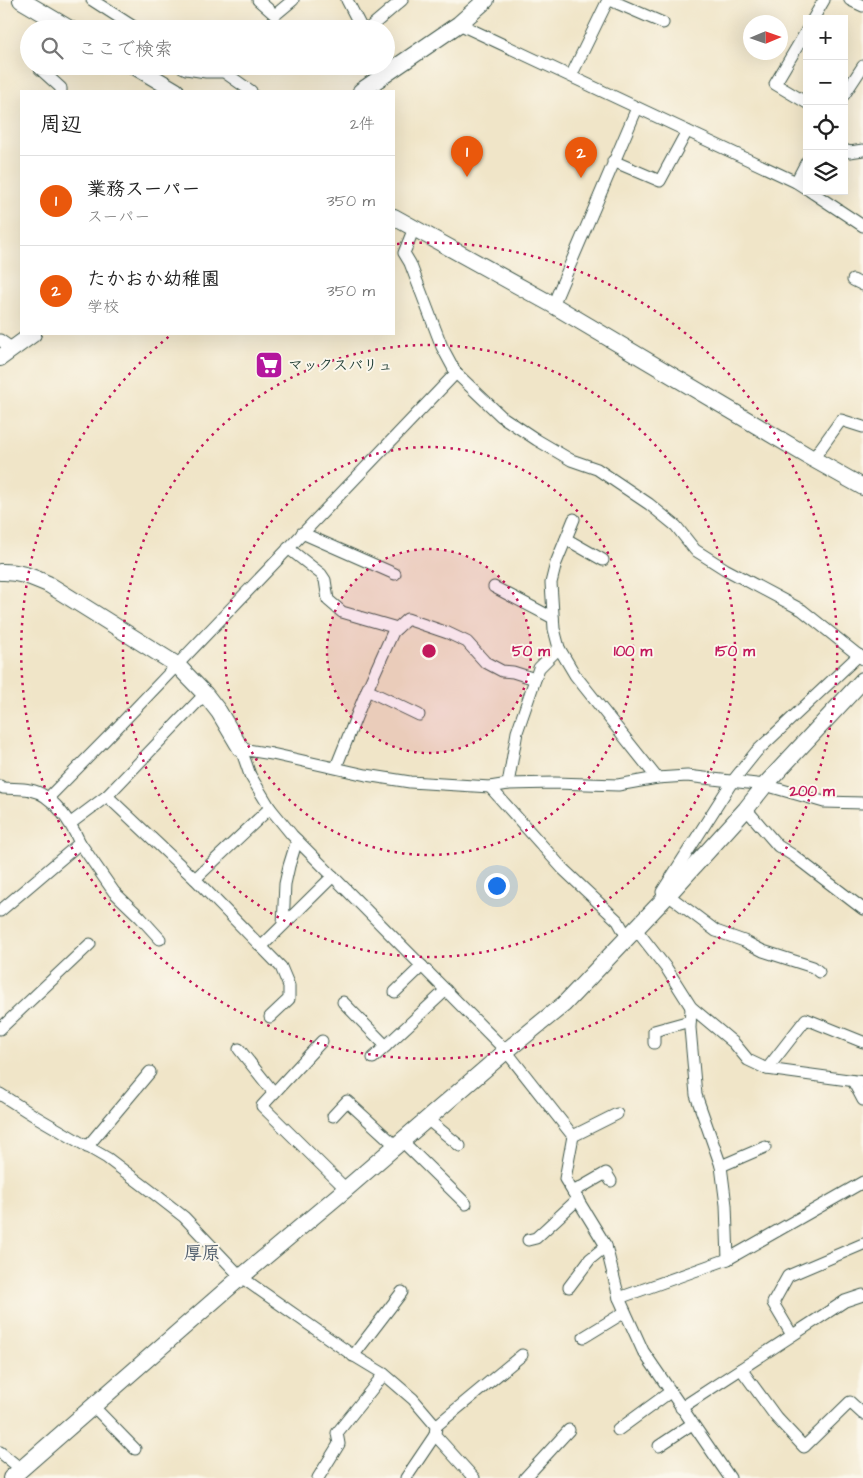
<!DOCTYPE html>
<html lang="ja">
<head>
<meta charset="utf-8">
<style>
  :root { --surface:#fff; --page:#f2f2f2; --text:#222; --muted:#767676; --line:#e0e0e0; --accent:#ea580c }
  body { margin:0; font-family:"Architects Daughter","Klee One",sans-serif; background:var(--page); color:var(--text) }
  .controls { position:absolute; right:15px; top:15px; display:grid; overflow:hidden; border-radius:0px; box-shadow:0 5px 20px #0002 }
  .controls button { width:45px; height:45px; display:grid; place-items:center; padding:0; border:0; border-bottom:1px solid var(--line); background:var(--surface); color:var(--text); font:25px sans-serif }
  .compass { position:absolute; left:743px; top:15px; width:45px; height:45px; border-radius:50%; background:var(--surface); box-shadow:0 5px 20px #0002; rotate:88deg }
  .you { position:absolute; left:496px; top:885px; width:18px; height:18px; margin:-12px; border:4px solid #fff; border-radius:50%; background:#1a73e8; box-shadow:0 0 0 8px #1a73e833 }
  .badge { display:grid; place-items:center; width:32px; height:32px; border-radius:50%; background:var(--accent); color:#fff; font-size:16px; font-weight:700 }
  .pin { position:absolute; translate:-50% -41px; filter:drop-shadow(0 1px 2px #0008) }
  .pin::after { content:''; position:absolute; top:26px; width:18px; height:15px; background:inherit; clip-path:polygon(0 0,100% 0,50% 100%) }
  .list { margin:0; padding:0; list-style:none }
  h2 { display:flex; justify-content:space-between; align-items:center; height:65px; margin:0; padding:0 20px; font-size:21px }
  h2 small { font-size:16px; font-weight:400; color:var(--muted) }
  .list li { display:grid; grid-template-columns:32px 1fr auto; gap:15px; align-items:center; box-sizing:border-box; height:90px; padding:0 20px; border-top:1px solid var(--line) }
  .list b { display:block; font-size:19px; white-space:nowrap }
  .list p { margin:0; font-size:16px; white-space:nowrap; color:var(--muted) }
  .list em { font-size:16px; font-style:normal; color:var(--muted) }
  .icon { flex:none; width:28px; height:28px; fill:none; stroke:currentColor; stroke-width:2; stroke-linecap:round; stroke-linejoin:round }
  .map { position:relative; flex:none; width:863px; height:1478px; overflow:hidden }
  .search { position:absolute; background:var(--surface); box-shadow:0 5px 20px #0002; left:20px; top:20px; width:375px; height:55px; display:flex; align-items:center; gap:12px; box-sizing:border-box; padding:0 18px; border-radius:28px; color:var(--muted); font-size:19px }
  .panel { position:absolute; background:var(--surface); box-shadow:0 5px 20px #0002; left:20px; top:90px; width:375px; height:245px; border-radius:0px }
  .map>svg:first-child { display:block }
</style>
</head>
<body>
<div class="map">
<svg width="863" height="1478" viewBox="0 0 863 1478">
  <rect width="100%" height="100%" fill="#fbf7ec"/>
  <filter id="ink" filterUnits="userSpaceOnUse"><feTurbulence type="fractalNoise" baseFrequency=".02" numOctaves="2"/><feDisplacementMap in="SourceGraphic" scale="10" xChannelSelector="R" yChannelSelector="G"/><feConvolveMatrix kernelMatrix="1 2 1 2 8 2 1 2 1" color-interpolation-filters="sRGB"/></filter>
  <filter id="wash" filterUnits="userSpaceOnUse"><feTurbulence type="fractalNoise" baseFrequency=".0096" numOctaves="4" result="noise"/><feDisplacementMap in="SourceGraphic" scale="20" xChannelSelector="R" yChannelSelector="G"/><feGaussianBlur stdDeviation="1.12" result="paint"/><feColorMatrix in="noise" values="0 0 0 0 0 0 0 0 0 0 0 0 0 0 0 0 0 1.4 0 .05"/><feComposite in="paint" operator="in"/></filter>
  <g filter="url(#wash)">
    <rect width="100%" height="100%" fill="#f0e5c8"/>
  </g>
  <g filter="url(#ink)">
    <g fill="none" stroke-linecap="round" stroke-linejoin="round">
      <g stroke="#3e564a" stroke-width="13">
        <g id="street">
          <path d="M92,0L137,29"/>
          <path d="M258,0L275,15L293,0"/>
          <path d="M347,0L362,29"/>
          <path d="M610,0L663,23"/>
          <path d="M850,0L863,6"/>
          <path d="M813,19L824,0"/>
          <path d="M459,24L796,182L807,189"/>
          <path d="M368,29L402,0"/>
          <path d="M807,30L775,84L807,103"/>
          <path d="M40,66V69L61,88V91"/>
          <path d="M180,66L186,69L206,72H224L251,91"/>
          <path d="M571,76L608,0"/>
          <path d="M844,95L863,66"/>
          <path d="M844,150L850,152L863,150"/>
          <path d="M613,161L660,181L687,131"/>
          <path d="M796,182L807,161"/>
          <path d="M810,191L863,226"/>
          <path d="M414,228L404,253L410,263L442,347L456,373L501,416L537,440L571,460L597,469L649,504L676,526L695,550L725,569L802,610L863,659"/>
          <path d="M853,280L863,285"/>
          <path d="M553,305L637,108"/>
          <path d="M0,340L13,349"/>
          <path d="M813,459L841,420L863,427"/>
          <path d="M574,519L556,563L551,583L554,629L559,648L575,675L657,778"/>
          <path d="M302,533L395,574"/>
          <path d="M566,539L603,560"/>
          <path d="M288,548L321,574L325,580L328,600L342,612L397,628"/>
          <path d="M494,587L553,618"/>
          <path d="M367,690L419,715"/>
          <path d="M336,767L367,690L393,632L407,619L448,633L467,642L485,662L502,671L513,672L535,679"/>
          <path d="M508,784L517,732L539,668L559,648"/>
          <path d="M0,786L3,788C12,789 21,788 30,790C53,794 71,823 80,843L0,911"/>
          <path d="M490,787L563,869L618,921L627,937"/>
          <path d="M107,796L205,694"/>
          <path d="M48,798L114,731L456,373"/>
          <path d="M746,809L778,846L794,856L863,909"/>
          <path d="M71,823L107,796L195,879L281,967L289,986V999L270,1017"/>
          <path d="M80,843L114,892L140,917L160,939"/>
          <path d="M195,879L270,808"/>
          <path d="M662,892L732,782L756,752L859,655"/>
          <path d="M668,895L716,931L744,941L763,951L813,967L819,972"/>
          <path d="M283,925L285,884L289,866L297,840"/>
          <path d="M635,928L667,969L691,1007L734,1043L748,1060L767,1069L863,1082"/>
          <path d="M261,947L333,876"/>
          <path d="M395,992L422,966"/>
          <path d="M343,1002L386,1046"/>
          <path d="M691,1007L690,1028L696,1095L721,1166L726,1205L728,1259"/>
          <path d="M0,1029L90,944"/>
          <path d="M322,1041L262,1106L346,1189"/>
          <path d="M654,1043V1031L690,1021"/>
          <path d="M239,1049L274,1093"/>
          <path d="M373,1058L446,990"/>
          <path d="M767,1069L806,1019L863,1042"/>
          <path d="M853,1081L863,1100"/>
          <path d="M0,1094L33,1115L107,1158L156,1195L184,1217L241,1277L351,1354L384,1374L413,1399L436,1426L435,1435L474,1478"/>
          <path d="M333,1116L347,1101L396,1146"/>
          <path d="M427,1119L460,1146"/>
          <path d="M573,1136L617,1114"/>
          <path d="M402,1141L466,1204"/>
          <path d="M87,1147L150,1072"/>
          <path d="M721,1166L765,1147"/>
          <path d="M573,1192L606,1173L611,1181"/>
          <path d="M528,1240L536,1238L578,1199"/>
          <path d="M569,1287L590,1259L606,1246"/>
          <path d="M619,1298L728,1259L863,1182"/>
          <path d="M792,1335L773,1303L788,1276L863,1244"/>
          <path d="M584,1337L625,1312"/>
          <path d="M353,1356L402,1292"/>
          <path d="M741,1369L776,1417L804,1447L850,1402L863,1414"/>
          <path d="M93,1406L135,1449"/>
          <path d="M681,1408L845,1301L863,1295"/>
          <path d="M436,1426L522,1355"/>
          <path d="M618,1430L670,1392"/>
          <path d="M659,1446L692,1424"/>
          <path d="M0,1452L21,1469"/>
          <path d="M318,1478L339,1444L337,1433L384,1374"/>
          <path d="M406,1478L435,1435"/>
          <path d="M525,1478L569,1430"/>
          <path d="M730,1478L643,1351L619,1298L606,1246L565,1179L573,1136L506,1051L292,835L270,808L250,775L241,749L272,754L366,775L410,782L490,787L508,784L555,783L618,785L657,778L687,776L765,785L824,802L863,803"/>
        </g>
      </g>
      <g stroke="#3e564a" stroke-width="18">
        <g id="secondary">
          <path d="M21,0L70,29"/>
          <path d="M134,66L176,91"/>
          <path d="M361,91L459,24L486,0"/>
          <path d="M394,217L553,305L813,459L863,487"/>
          <path d="M0,358L33,334"/>
          <path d="M0,572C18,571 32,577 48,584L177,665L205,694L219,712L241,749"/>
          <path d="M11,1478L241,1277L346,1189L506,1051L564,1004L668,895L746,809L765,785L863,680"/>
        </g>
      </g>
      <use href="#street" stroke="#fff" stroke-width="11"/>
      <use href="#secondary" stroke="#fff" stroke-width="16"/>
    </g>
  </g>
  <circle cx="429" cy="651" r="102" fill="#c2185b" fill-opacity=".12"/>
  <g fill="none" stroke="#c2185b" stroke-width="2.5" stroke-dasharray="2.5 5">
    <circle cx="429" cy="651" r="102"/>
    <circle cx="429" cy="651" r="204"/>
    <circle cx="429" cy="651" r="306"/>
    <path d="M397 244A408 408 0 1 1 172 334"/>
  </g>
  <defs>
    <g id="supermarket-square" transform="scale(1.4375)"><rect x="-9" y="-9" width="18" height="18" rx="4" fill="#b5179e" stroke="#fbf7ec"/><path d="M-6-5.5h2.5l.6 2H6L4.5 2H-2.5L-4.4-4H-6ZM-1.5 3.2a1.3 1.3 0 1 0 .1 0ZM3 3.2a1.3 1.3 0 1 0 .1 0Z" fill="#fff"/></g>
  </defs>
  <g fill-rule="evenodd">
    <use href="#supermarket-square" x="269" y="365"/>
  </g>
  <g text-anchor="middle" stroke-width="4" stroke-linejoin="round" paint-order="stroke">
    <g font-size="15" font-weight="bold" fill="#1f3d34" stroke="#fbf7ec" text-anchor="start">
      <text x="288" y="370">マックスバリュ</text>
    </g>
    <g font-size="18" font-weight="bold" fill="#515e6d" stroke="#fbf7ec">
      <text x="202" y="1259">厚原</text>
    </g>
  </g>
  <circle cx="429" cy="651" r="8" fill="#c2185b" stroke="#fbf7ec" stroke-width="2.5"/>
  <g font-size="15" text-anchor="middle" font-weight="bold" fill="#c2185b" stroke="#fbf7ec" stroke-width="4" stroke-linejoin="round" paint-order="stroke">
    <text x="531" y="656">50 m</text>
    <text x="633" y="656">100 m</text>
    <text x="735" y="656">150 m</text>
    <text x="812" y="796">200 m</text>
  </g>
</svg>
<div class="controls">
<button>+</button>
<button>−</button>
<button><svg class="icon" aria-label="locate" viewBox="0 0 24 24"><circle cx="12" cy="12" r="6"/><path d="M12 2v4M12 18v4M2 12h4M18 12h4"/></svg></button>
<button><svg class="icon" aria-label="layers" viewBox="0 0 24 24"><path d="M12 4l9 5-9 5-9-5zM3 14l9 5 9-5"/></svg></button>
</div>
<svg class="compass" viewBox="-18 -18 36 36"><path d="M0-13l5 13h-10z" fill="#e53935"/><path d="M0 13l5-13h-10z" fill="#767676"/></svg>
<div class="you"></div>
<div class="pin badge" style="left:467px;top:177px">1</div>
<div class="pin badge" style="left:581px;top:178px">2</div>
<div class="search"><svg class="icon" aria-label="search" viewBox="0 0 24 24"><circle cx="10" cy="10" r="6"/><path d="M15 15l6 6"/></svg>ここで検索</div>
<section class="panel">
<h2>周辺<small>2件</small></h2>
<ul class="list">
<li><span class="badge">1</span><div><b>業務スーパー</b><p>スーパー</p></div><em>350 m</em></li>
<li><span class="badge">2</span><div><b>たかおか幼稚園</b><p>学校</p></div><em>350 m</em></li>
</ul>
</section>
</div>
</body>
</html>
